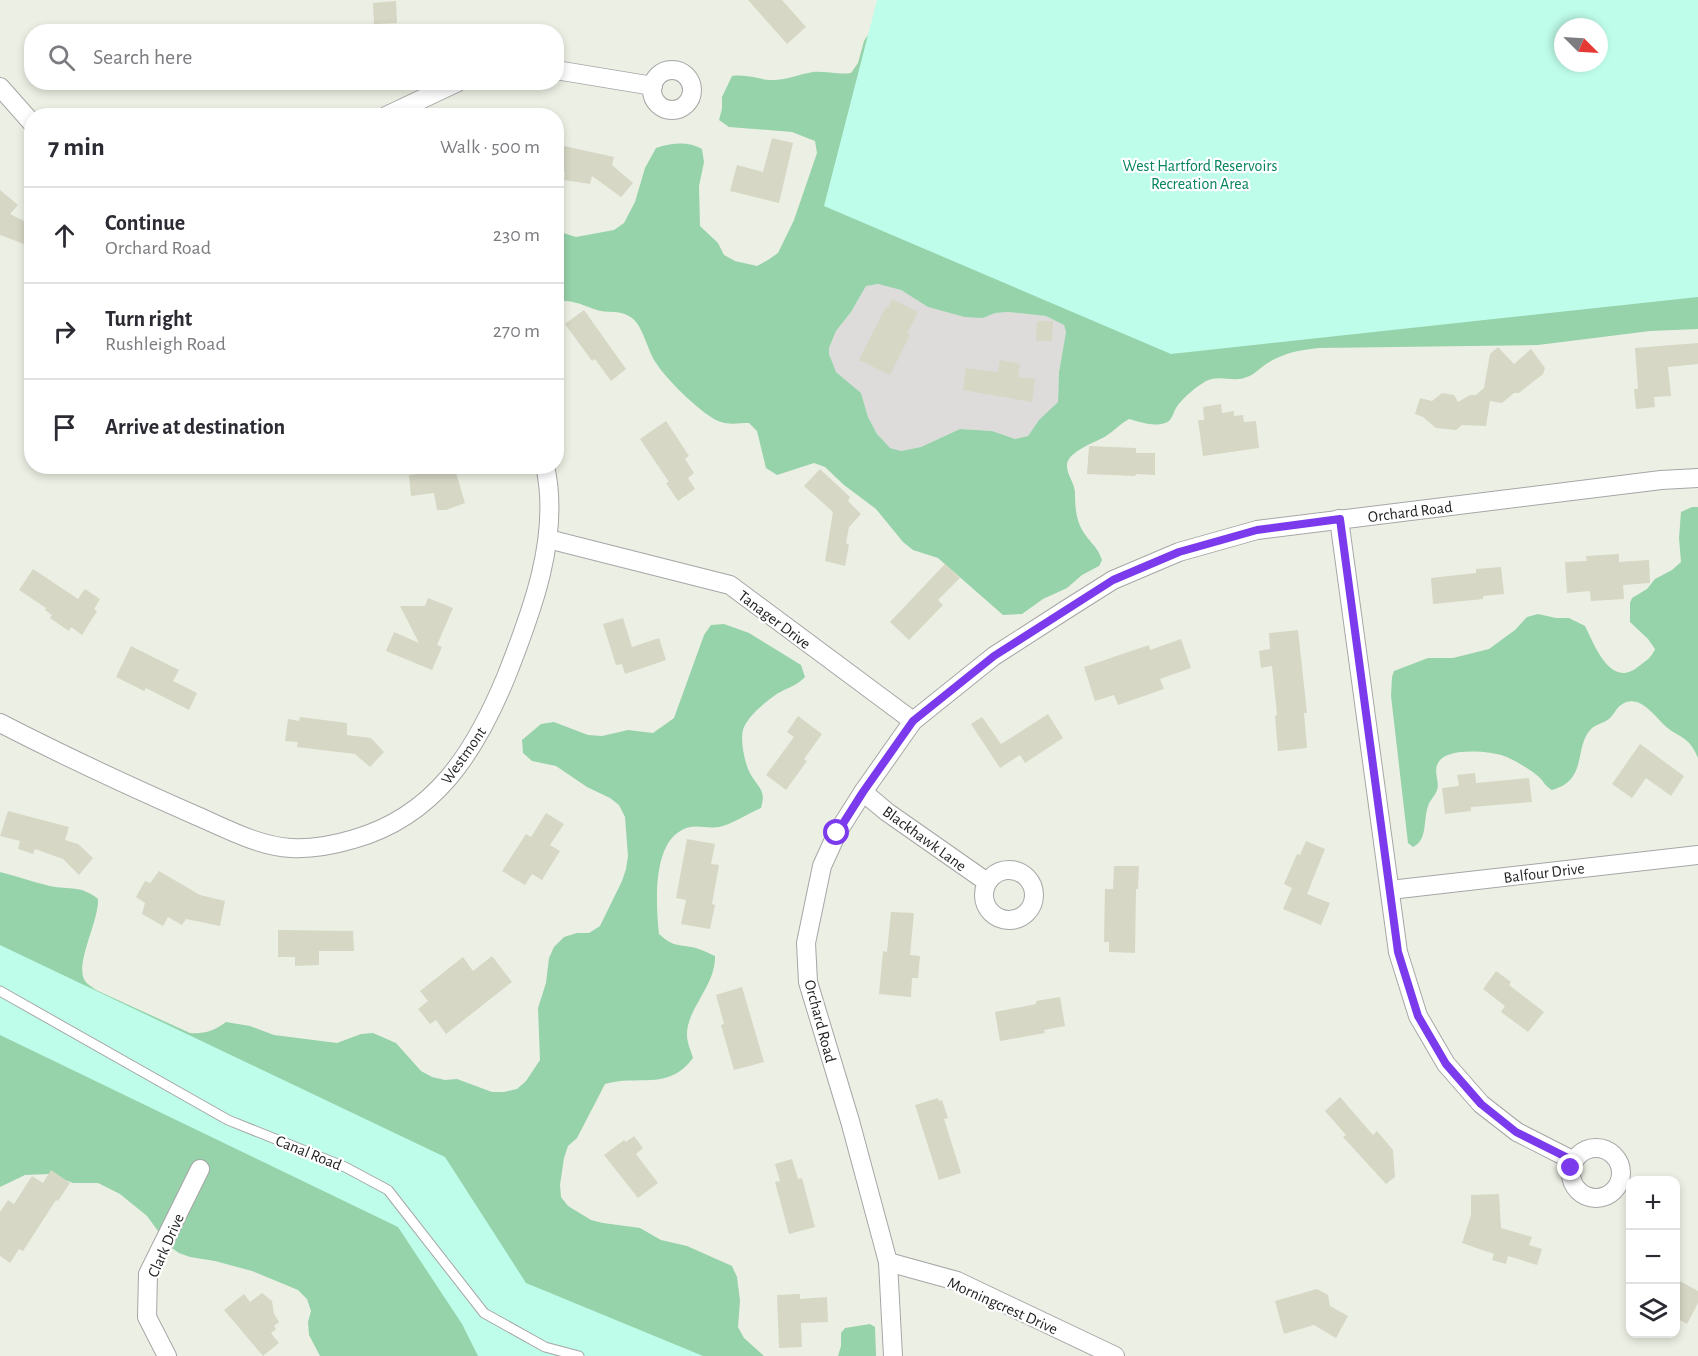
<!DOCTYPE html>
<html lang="en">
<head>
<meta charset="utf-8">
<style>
  :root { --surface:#fff; --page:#f7f7f7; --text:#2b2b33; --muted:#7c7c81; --line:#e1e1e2 }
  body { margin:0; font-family:"Alegreya Sans",sans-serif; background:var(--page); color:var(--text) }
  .controls { position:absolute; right:18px; bottom:18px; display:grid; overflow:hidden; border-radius:12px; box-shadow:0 3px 9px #0003 }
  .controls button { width:54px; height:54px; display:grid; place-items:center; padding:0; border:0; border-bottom:2px solid var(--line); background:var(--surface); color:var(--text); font:30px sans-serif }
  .compass { position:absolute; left:1554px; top:18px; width:54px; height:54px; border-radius:50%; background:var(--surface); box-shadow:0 3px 9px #0003; rotate:114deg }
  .stop { position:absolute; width:18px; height:18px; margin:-14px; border:4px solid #7c3aed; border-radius:50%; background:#fff }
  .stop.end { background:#7c3aed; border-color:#fff; box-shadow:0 2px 6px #0008 }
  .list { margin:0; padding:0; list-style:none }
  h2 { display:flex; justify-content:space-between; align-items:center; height:78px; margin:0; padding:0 24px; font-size:26px }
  h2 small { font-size:20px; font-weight:400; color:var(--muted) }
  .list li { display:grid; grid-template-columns:39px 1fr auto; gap:18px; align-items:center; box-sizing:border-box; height:96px; padding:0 24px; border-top:2px solid var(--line) }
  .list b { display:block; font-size:22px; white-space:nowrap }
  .list p { margin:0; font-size:20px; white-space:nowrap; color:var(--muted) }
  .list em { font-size:20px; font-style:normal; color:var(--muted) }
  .icon { flex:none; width:33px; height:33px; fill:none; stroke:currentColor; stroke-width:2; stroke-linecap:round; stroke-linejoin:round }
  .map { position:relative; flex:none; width:1698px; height:1356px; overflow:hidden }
  .search { position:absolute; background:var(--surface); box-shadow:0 3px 9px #0003; left:24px; top:24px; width:540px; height:66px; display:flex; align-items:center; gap:15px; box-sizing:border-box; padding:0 21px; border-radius:24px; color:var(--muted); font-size:22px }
  .panel { position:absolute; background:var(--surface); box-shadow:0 3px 9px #0003; left:24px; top:108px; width:540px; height:366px; border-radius:24px }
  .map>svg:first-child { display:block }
</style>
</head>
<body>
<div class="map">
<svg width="1698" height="1356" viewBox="0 0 1698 1356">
  <rect width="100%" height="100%" fill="#ecf0e4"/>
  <path fill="#dddcdb" d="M878,284L901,290L928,307L983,318L995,313L1008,312L1047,316L1064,325L1066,332L1059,372L1058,402L1039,420L1028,436L1015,439L992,431L960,429L921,447L901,451L889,448L877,434L868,417L861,393L836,372L829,354V348L836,331L851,312L866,286Z"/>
  <g fill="#96d2aa" fill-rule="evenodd">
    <path d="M1698,0V329L1650,331L1538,345L1319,348C1299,350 1283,353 1266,364C1260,368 1254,375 1247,377C1233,383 1220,374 1206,381C1196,387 1185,396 1178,405C1173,411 1173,421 1165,423C1153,427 1140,422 1129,419C1120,424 1114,431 1106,436C1096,442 1066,452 1067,466C1067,475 1075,484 1075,493C1075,507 1076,521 1084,533C1092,545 1097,546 1102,560L1099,566L1082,575L1067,588L1043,599L1022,614L1003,615L938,558L913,550L903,542L876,509L844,485L825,467L814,463L777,475L766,468L757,431L749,423C740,423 729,425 721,422C704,417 666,379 656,363C648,352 643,326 632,318C620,309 609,314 597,310C581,305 574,300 557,301V231L576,237L614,230L624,223L635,202L645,168L656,148C672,143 688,141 702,149L704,162L699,186L700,226L718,243L724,255L735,261L757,266L768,260L778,253L794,220L817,153L815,141L792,132L729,127L719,120L722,109V97L732,76C747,74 757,79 770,80C785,81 799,74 813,72C826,71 838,75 851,73L858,63L864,41L878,20ZM1563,27H1599V63H1563ZM878,284L901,290L928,307L965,317L983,318L995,313L1008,312L1046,316L1064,325L1066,332L1059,372L1058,402L1039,420L1028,436L1015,439L992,431L960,429L921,447L901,451L890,448L877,434L868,417L861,393L836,372L829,354V348L836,331L851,312L866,286Z"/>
    <path d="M1692,507H1698V758C1688,734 1679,739 1663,724C1653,713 1637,693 1621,705C1616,708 1614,715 1609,719C1604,723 1597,724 1592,728C1573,746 1589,780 1552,790C1545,786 1544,782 1539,777C1533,771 1511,758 1504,756C1489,751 1446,747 1438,763C1433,772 1440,782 1437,790C1435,796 1430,800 1428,806C1423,820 1428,840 1413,847L1408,843L1391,696L1392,677L1394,671L1428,658H1453L1489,649L1515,630L1527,617L1538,614L1556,618H1569L1585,626C1595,646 1611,690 1639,666C1646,661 1652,657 1655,649L1648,639L1630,622V603L1632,598L1647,589L1655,579L1672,570L1681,562L1679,538L1681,512Z"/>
    <path d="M724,624L749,633L801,665L805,677C796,687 785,688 774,696C764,703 746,718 743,730C740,742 745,765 751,775C760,790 766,790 761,808C749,813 730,825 719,827C706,829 694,823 682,830C652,845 656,905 659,934C673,946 674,944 691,947C699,948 708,953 715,956C716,985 686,1010 687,1035C687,1043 691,1051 693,1058C668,1092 637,1074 605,1084L577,1138L568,1146L564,1158L560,1185L561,1197L568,1206L591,1220L603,1223L640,1228L661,1240L687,1246L732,1266L737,1277L740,1301L738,1327L744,1338L764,1356H320L309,1335L308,1322L311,1311L307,1299L298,1290L252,1271L215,1261L190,1257L179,1253L169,1246L147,1216L120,1194L98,1183H73L50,1174L25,1175L0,1187V872C16,876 33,882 50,886C70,890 81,885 98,899C99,922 74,964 85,981C87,984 92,987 96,990L190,1033C205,1034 214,1031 226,1022L250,1026L274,1035L337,1043L361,1034L373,1033L396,1043L421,1071L432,1077L445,1080L457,1079L492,1092H504L517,1089L526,1081L540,1060L538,1008L546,983L549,958L554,947L564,937L577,933H589L600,926L622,881L626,869L628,856L625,817L619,805L610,798L587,787L556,766L532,761L523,753L522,740L541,724L554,722L588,735L602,736L628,730L653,733L674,718L704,635L711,625Z"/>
    <path d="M870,1324L875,1327L876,1356H838L841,1346V1333L845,1328Z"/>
  </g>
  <g fill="#bffdeb" fill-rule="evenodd">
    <path d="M877,0H1698V297L1171,354L824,206ZM1563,27H1599V63H1563Z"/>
    <path d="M0,945L445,1157L526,1283L703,1356H478L462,1324L398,1227L0,1035Z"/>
  </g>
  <g fill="#d6d7c4">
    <path d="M748,0H782L806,27L787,44Z"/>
    <path d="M396,1L397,23L374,24L373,3Z"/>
    <path d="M772,138L793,143L779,203L730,191L737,165L763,172Z"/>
    <path d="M564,146L614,157L612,165L633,183L621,197L592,176L590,184L564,180L565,172L556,170V150L563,151Z"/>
    <path d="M0,190L18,205L10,214L32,225V247L0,235Z"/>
    <path d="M892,299L918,312L907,334L910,335L890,375L859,360L886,307L888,308Z"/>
    <path d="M584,310L626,369L611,381L595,359L592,361L565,324Z"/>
    <path d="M1037,321H1053L1052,341H1036Z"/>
    <path d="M1698,343V364L1668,367L1671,396L1654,397L1655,407L1636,409L1634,389H1638L1635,348Z"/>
    <path d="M1498,347L1514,364L1531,349L1545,368L1543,374L1519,393H1514L1502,403L1490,401L1486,426L1462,425L1456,430L1436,428L1423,417L1415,414L1420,398L1432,401L1442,393L1454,395L1458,402L1470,395H1476L1484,388L1490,354Z"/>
    <path d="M1000,360L1020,364L1018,377L1035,379L1032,402L963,390L966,368L998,372Z"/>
    <path d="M1221,404L1222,413L1234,411V416L1243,415L1244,422L1256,421L1259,448L1203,456L1198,420H1204L1203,407Z"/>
    <path d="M666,421L689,456L685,459L694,473L688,478L695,489L678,501L666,483L669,482L640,439Z"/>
    <path d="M1089,446L1136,448V453H1155V475L1136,474L1135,476L1087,474Z"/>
    <path d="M435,466H454L465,503L446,510H437L434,493L411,496L409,475L435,472Z"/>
    <path d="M820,469L850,497L848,501L861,514L849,527L846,543L849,545L845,566L825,561L833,512L804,486Z"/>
    <path d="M1619,554V562L1649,560L1650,583L1623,585L1624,599L1591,601L1590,591L1567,593L1565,562L1587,561L1586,556Z"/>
    <path d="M945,564L960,578L938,600L943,605L909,640L890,622Z"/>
    <path d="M1501,567L1504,594L1483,596V599L1433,604L1431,578L1476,573V569Z"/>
    <path d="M33,569L78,599L85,589L100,599L94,609L97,611L82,635L71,627L69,631L50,618L52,615L45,610L46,608L19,590Z"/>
    <path d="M428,598L453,608L437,645L442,647L432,670L386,651L394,632L419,643L400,606H425Z"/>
    <path d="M623,618L632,647L659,638L666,660L625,674L622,664L616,665L603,624Z"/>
    <path d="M1298,630L1307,713H1304L1307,748L1278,751L1275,716L1277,715L1272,666L1261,668L1259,651L1270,649L1269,633Z"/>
    <path d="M1181,639L1191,668L1160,679L1164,689L1118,705L1114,695L1095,701L1084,667L1149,645L1150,650Z"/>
    <path d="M131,646L179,670L173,681L197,693L189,710L146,688L144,691L116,677Z"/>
    <path d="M1048,714L1063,738L1025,763L1020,755L1000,768L971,724L982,717L1001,744Z"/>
    <path d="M798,716L822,734L804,759L807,761L786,790L766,775L794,737L787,732Z"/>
    <path d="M300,717L347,723V735L371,738L384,752L370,767L355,754L297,747L298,742L285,741L288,719L299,721Z"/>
    <path d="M1640,744L1684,776L1671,796L1646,778L1632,798L1612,784Z"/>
    <path d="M1475,773L1476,783L1529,778L1532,802L1471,807V811L1445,814L1442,788L1459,786L1457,775Z"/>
    <path d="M8,811L69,827L65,840L78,844L93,858L79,875L63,859L35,849L33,854L18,849L20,841L0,836Z"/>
    <path d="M546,813L564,824L550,845L560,851L542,880L532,874L525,885L502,871L526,834L531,837Z"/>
    <path d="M687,839L715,844L711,864L719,865L712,904L715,905L710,929L681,924L686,900L676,898Z"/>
    <path d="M1306,841L1325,849L1307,894L1330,903L1321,925L1283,909L1292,888L1284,884L1297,854L1300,855Z"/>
    <path d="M1114,866H1139L1138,889H1136L1135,953L1109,952V942H1104L1105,889H1113Z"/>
    <path d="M159,871L200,895L225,901L220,926L186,919L182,925L168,917L163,926L142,914L145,903L136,897L145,881L150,883Z"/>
    <path d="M891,912L914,913L910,955L920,956L918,978H912L911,997L879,994L883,951L887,952Z"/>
    <path d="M278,930L353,931L354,951H319V965L295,966V957H278Z"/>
    <path d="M492,956L512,982L446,1034L436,1020L430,1024L418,1009L428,1001L420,991L463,957L473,971Z"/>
    <path d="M1496,971L1511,982L1509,985L1544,1012L1528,1032L1501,1012L1505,1006L1483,989Z"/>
    <path d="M742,987L764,1062L734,1070L721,1025L724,1024L716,995Z"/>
    <path d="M1060,997L1065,1026L1044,1030L1045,1033L1000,1041L995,1012L1036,1004V1001Z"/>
    <path d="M1340,1097L1373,1135L1377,1131L1393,1150L1395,1177L1386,1184L1343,1137L1346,1135L1325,1111Z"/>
    <path d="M938,1098L939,1101L942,1100L948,1118L944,1119L961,1173L939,1180L915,1105Z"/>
    <path d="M634,1136L643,1148L636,1154L658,1183L638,1198L604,1155L624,1140L626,1142Z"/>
    <path d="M792,1159L798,1179L802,1178L815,1227L789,1234L775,1182L780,1181L775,1164Z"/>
    <path d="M51,1170L70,1183L58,1201L56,1200L23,1251L19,1249L10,1263L0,1256V1212L8,1200L14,1204L32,1176L43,1183Z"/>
    <path d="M1499,1194L1501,1228L1532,1237L1529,1245L1542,1249L1537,1265L1508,1256L1506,1264L1492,1260L1494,1254L1462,1243L1471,1215V1195Z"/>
    <path d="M1676,1279L1698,1291V1303L1687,1324L1676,1318Z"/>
    <path d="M1317,1289L1328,1295L1330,1306L1348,1316L1336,1338L1314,1325L1284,1334L1275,1301Z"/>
    <path d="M262,1293L272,1301L274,1314L279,1322L274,1326L276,1329L271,1333L279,1343L263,1356L224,1310L244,1294L250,1302Z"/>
    <path d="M800,1294V1299L827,1297L828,1322L801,1323L802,1347L779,1348L777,1295Z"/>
  </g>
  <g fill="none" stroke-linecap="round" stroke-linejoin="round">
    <g stroke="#a6a6a6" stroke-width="11">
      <path id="lane" d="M0,991L228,1120L345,1167L388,1190L484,1313L545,1347L579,1356"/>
    </g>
    <g stroke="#a6a6a6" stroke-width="20">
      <g id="street">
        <circle cx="672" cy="90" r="20"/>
        <path d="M556,70L653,86"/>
        <path d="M0,87L32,123"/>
        <path d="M386,116L458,82"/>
        <path d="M1339,519L1398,952L1418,1016L1446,1064L1481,1104L1517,1132L1574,1161"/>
        <path d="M548,539L730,585L913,721"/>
        <path d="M0,723C64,756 131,787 197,816C227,829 258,846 291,848C312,849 334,845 354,839C435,816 475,752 506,677C531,614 561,536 545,466"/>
        <path d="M863,792L887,812L987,882"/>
        <circle cx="1009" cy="895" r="25"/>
        <path d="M1390,890L1698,855"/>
        <circle cx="1596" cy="1173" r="25"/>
        <path d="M888,1262L957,1281L1115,1356"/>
        <path d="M167,1356L147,1317L148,1274L200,1169"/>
        <path d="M893,1356L888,1262L850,1121L808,982L806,943L822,866L837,833L863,792L913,721L994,656L1067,609L1113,580L1179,552L1257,530L1661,480L1698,478"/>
      </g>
    </g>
    <use href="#lane" stroke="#fff" stroke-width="9"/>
    <use href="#street" stroke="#fff" stroke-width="18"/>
  </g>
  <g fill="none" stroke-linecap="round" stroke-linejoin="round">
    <path stroke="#7c3aed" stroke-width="8" d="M837,833L863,792L913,721L994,656L1113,580L1179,552L1257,530L1340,519L1398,952L1418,1016L1446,1064L1481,1104L1516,1132L1574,1161L1571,1168"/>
  </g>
  <g text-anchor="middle" stroke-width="4.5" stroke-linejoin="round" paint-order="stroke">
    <g font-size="16" fill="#058460" stroke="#fff">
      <text x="1200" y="171">West Hartford Reservoirs<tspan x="1200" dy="18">Recreation Area</tspan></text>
    </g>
    <g font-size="16" fill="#1f1f1f" stroke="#fff">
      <text transform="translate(1410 511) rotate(-7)" y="6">Orchard Road</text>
      <text transform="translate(775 619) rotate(37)" y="6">Tanager Drive</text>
      <text transform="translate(463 755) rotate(-55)" y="6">Westmont</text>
      <text transform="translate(925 838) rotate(36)" y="6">Blackhawk Lane</text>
      <text transform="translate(1544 872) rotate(-7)" y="6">Balfour Drive</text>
      <text transform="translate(821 1021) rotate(75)" y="6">Orchard Road</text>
      <text transform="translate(309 1152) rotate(22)" y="6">Canal Road</text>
      <text transform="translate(165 1245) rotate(-66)" y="6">Clark Drive</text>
      <text transform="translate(1003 1305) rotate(24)" y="6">Morningcrest Drive</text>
    </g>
  </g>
</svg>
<div class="controls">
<button>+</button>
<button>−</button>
<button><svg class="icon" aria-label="layers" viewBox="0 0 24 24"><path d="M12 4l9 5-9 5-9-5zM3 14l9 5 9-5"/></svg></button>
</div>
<svg class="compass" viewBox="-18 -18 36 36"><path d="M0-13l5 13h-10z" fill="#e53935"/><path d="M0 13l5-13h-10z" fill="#7c7c81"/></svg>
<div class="stop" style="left:837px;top:833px"></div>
<div class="stop end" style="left:1571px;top:1168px"></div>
<div class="search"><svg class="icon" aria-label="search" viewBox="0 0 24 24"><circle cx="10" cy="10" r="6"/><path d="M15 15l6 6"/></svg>Search here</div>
<section class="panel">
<h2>7 min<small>Walk · 500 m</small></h2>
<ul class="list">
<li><svg class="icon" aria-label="ahead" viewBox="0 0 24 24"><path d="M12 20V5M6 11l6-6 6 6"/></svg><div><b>Continue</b><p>Orchard Road</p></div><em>230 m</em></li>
<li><svg class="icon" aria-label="right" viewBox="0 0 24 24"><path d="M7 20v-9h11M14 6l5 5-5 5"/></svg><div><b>Turn right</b><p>Rushleigh Road</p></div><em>270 m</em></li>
<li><svg class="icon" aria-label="arrive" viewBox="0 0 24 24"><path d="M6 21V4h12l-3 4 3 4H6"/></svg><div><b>Arrive at destination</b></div></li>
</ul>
</section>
</div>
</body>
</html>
